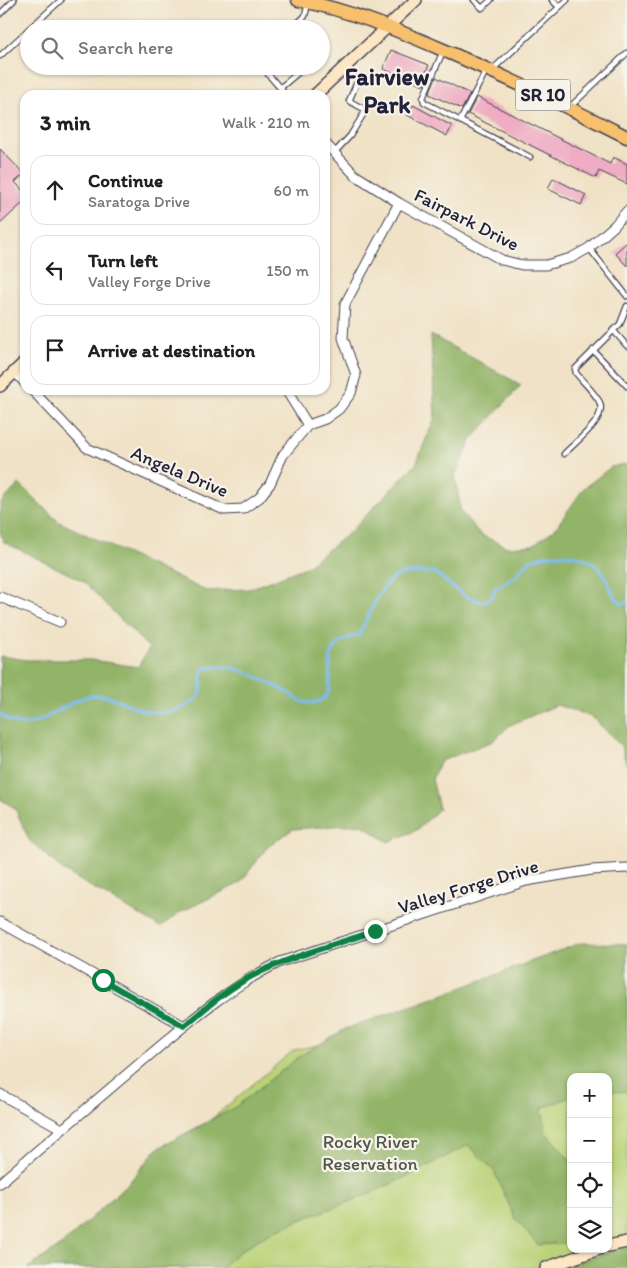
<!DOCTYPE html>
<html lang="en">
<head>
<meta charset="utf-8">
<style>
  :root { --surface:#fff; --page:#f6f6f6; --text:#202124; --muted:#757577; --line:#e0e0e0 }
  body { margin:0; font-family:Itim,sans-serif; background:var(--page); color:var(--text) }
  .controls { position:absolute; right:15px; bottom:15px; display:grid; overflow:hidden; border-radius:10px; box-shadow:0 1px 4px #0004 }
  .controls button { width:45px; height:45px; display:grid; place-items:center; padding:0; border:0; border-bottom:1px solid var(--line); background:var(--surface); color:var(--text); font:25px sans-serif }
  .stop { position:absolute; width:15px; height:15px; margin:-11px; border:4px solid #0b8043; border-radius:50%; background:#fff }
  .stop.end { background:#0b8043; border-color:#fff; box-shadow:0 1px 5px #0008 }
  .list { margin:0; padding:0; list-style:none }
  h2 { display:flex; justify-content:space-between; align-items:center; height:65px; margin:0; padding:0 20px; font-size:21px }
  h2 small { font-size:16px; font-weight:400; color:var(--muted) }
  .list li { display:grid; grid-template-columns:32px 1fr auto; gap:15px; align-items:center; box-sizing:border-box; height:70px; margin:0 10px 10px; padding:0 10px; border:1px solid var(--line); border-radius:15px }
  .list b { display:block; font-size:19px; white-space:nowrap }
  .list p { margin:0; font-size:16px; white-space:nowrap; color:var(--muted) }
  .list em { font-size:16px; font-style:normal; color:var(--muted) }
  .icon { flex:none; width:28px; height:28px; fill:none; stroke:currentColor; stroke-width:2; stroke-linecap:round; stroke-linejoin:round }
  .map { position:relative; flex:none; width:627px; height:1268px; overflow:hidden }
  .search { position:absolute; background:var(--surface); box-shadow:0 1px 4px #0004; left:20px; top:20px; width:310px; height:55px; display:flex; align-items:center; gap:12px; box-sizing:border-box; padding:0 18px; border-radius:28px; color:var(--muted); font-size:19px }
  .panel { position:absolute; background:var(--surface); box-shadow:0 1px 4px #0004; left:20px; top:90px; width:310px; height:305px; border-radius:15px }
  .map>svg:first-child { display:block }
</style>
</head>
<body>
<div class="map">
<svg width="627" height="1268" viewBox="0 0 627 1268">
  <rect width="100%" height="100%" fill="#f7f3e8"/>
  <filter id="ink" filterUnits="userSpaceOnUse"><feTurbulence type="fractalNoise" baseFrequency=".02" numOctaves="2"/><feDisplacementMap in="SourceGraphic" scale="10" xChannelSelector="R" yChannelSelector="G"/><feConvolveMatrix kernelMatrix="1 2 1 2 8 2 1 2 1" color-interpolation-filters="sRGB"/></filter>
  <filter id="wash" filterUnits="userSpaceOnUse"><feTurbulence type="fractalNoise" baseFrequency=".0096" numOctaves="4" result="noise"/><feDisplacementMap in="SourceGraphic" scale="20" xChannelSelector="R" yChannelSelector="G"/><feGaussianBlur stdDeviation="1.12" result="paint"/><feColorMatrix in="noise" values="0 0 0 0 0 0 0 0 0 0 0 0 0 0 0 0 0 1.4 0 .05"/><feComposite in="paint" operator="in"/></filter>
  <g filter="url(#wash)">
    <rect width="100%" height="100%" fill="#f0e2c6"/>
    <path fill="#b9d277" stroke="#6e7a59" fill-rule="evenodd" d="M419,1024L627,1066V1268H28L62,1245L128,1184L157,1149L209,1121L294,1050ZM571,1077H608V1249H571Z"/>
    <g fill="#92b468" stroke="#5a6b52">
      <path d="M431,335L521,385L472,439L455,475L461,512L481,535L507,547L533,545L555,529L584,488L611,467L627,464V767L621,746L592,717L557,705L510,725L493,741L441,761L432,779L439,809L417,830L388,842L361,824L293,829L268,846L240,883L179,913L160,927L64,871L29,840L15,808L0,799V656L27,660H91L138,667L149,648L83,581L4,542L0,532V504L19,484L59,522L206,591L249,589L306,567L349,533L416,464L435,417Z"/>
      <path d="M580,943L627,944V1092L608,1091V1077H571V1097L542,1108L546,1133L571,1161V1242L568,1243L538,1245L515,1218L494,1171L468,1145C431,1164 393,1185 354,1200C306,1219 259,1230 221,1268H28L62,1245L128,1184L157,1149L237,1106L300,1056L345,1029L445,994Z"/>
      <path d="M627,1248V1268H560L620,1249Z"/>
    </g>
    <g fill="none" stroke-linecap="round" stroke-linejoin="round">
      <path stroke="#7dbcf1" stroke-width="3" d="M0,714C32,743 58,702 89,696C120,690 137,722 177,710C184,708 194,702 199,696C204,689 200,678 202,670C229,659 261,679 285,691C292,694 300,703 308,703C355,702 302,646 359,635C368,618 380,582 399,575C409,571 424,573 434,572L466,597L484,602L493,596L495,588C502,584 511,580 518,574C522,570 526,563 531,560C550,551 582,552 597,566C611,580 607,592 622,604L627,602"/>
    </g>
    <g id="blocks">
      <g fill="#efacc3">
        <path d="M391,50L429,65L426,72L429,74L424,85L383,69Z"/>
        <path d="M436,77L470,94L462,109L429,94Z"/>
        <path d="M477,97L610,164L613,157L627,164V184L599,171L596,178L468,114Z"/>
        <path d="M413,105L452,126L447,136L407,115Z"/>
        <path d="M0,149L24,174L15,182L25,193V201L0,224Z"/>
        <path d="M553,178L586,195L581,205L548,189Z"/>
        <path d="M627,242V266L615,253Z"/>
      </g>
    </g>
  </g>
  <g filter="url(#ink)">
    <use href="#blocks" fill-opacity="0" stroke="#413f50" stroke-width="1"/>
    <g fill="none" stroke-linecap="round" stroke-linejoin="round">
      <g stroke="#413f50" stroke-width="7">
        <g id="lane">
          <path d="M474,0L482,8L491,0"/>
          <path d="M552,0L559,7"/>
          <path d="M0,14L14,0"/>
          <path d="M299,22L306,29"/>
          <path d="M29,29L61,0"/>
          <path d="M292,29L305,16L308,3"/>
          <path d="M321,47V50"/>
          <path d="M443,51L423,98L424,102L530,157"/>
          <path d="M0,56L29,29"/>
          <path d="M261,66L286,95"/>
          <path d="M493,69L567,0"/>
          <path d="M280,88L306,66"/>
          <path d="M570,107L627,53"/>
          <path d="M460,121L486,71"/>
          <path d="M334,153L350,136L366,110L349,101L358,80L347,66"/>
          <path d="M589,248L627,296"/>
          <path d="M613,330L627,346"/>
          <path d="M593,350L627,386"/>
          <path d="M564,454C575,442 609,418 599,401C593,391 583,382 576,373L575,369L620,324L627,306"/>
        </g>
      </g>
      <g stroke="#413f50" stroke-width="11">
        <g id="street">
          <path d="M325,143L355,175L399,203L502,260L522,265H546L571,258L589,248L614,226L627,211"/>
          <path d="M15,372L25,383"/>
          <path d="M32,390L87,448L224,510L243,509L259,498L270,484L283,455L308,425L325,419L339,409L351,393L356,375L343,338L345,304L399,203"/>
          <path d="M286,390L308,425"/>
          <path d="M0,597L60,622"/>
          <path d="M0,922L184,1026"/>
          <path d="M0,1094L62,1129"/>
          <path d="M0,1183C46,1143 92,1104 139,1064C184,1026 227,988 280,962L526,881L592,870L627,868"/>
        </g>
      </g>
      <g stroke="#413f50" stroke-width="14">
        <g id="secondary">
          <path d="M315,95L416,0"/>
          <path d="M0,386L25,362"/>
          <path d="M608,1246L627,1242"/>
          <path d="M546,1268L599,1249"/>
        </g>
      </g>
      <g stroke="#413f50" stroke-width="15">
        <path id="primary" d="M298,0C348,10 395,29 441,49C504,76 566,106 627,137"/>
      </g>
      <use href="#lane" stroke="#fff" stroke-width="4.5"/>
      <use href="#street" stroke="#fff" stroke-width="9"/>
      <use href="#secondary" stroke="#fce6c4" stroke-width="11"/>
      <use href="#primary" stroke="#f7c06c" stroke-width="12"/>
    </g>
  </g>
  <g fill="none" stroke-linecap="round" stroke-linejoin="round" filter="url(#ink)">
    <path stroke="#0b8043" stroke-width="6" d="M103,980L184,1026C206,1008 227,989 252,976C291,956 334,945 375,931"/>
  </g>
  <g text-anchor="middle" stroke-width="4.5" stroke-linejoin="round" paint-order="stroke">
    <rect fill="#f7f3e8" stroke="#62616f" stroke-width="1" x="515.5" y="79.5" width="55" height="31" rx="4"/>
    <g font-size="18" font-weight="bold" fill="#22223b">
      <text x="543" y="101">SR 10</text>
    </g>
    <g font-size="19" fill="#22223b" stroke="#f7f3e8">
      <text transform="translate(467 219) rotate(27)" y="7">Fairpark Drive</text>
      <text transform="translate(180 471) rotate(23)" y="7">Angela Drive</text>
      <text transform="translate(468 886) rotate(-17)" y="7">Valley Forge Drive</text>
    </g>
    <g font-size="19" fill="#4f574d" stroke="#f7f3e8">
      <text x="370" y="1148">Rocky River<tspan x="370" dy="22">Reservation</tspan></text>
    </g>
    <g font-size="24" font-weight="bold" fill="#22223b" stroke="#f7f3e8">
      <text x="387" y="85">Fairview<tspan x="387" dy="28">Park</tspan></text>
    </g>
  </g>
</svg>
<div class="controls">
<button>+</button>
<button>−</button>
<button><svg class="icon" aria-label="locate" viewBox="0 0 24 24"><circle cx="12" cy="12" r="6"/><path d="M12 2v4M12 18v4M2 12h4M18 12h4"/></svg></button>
<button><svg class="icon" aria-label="layers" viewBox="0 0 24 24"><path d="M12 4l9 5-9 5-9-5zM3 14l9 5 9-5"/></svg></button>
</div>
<div class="stop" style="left:103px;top:980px"></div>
<div class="stop end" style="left:375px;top:931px"></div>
<div class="search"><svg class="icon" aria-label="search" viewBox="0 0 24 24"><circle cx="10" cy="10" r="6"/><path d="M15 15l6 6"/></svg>Search here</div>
<section class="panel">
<h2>3 min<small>Walk · 210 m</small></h2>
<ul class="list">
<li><svg class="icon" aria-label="ahead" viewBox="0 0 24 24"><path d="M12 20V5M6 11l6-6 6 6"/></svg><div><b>Continue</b><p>Saratoga Drive</p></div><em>60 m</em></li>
<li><svg class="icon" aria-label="left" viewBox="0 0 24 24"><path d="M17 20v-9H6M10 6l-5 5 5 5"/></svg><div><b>Turn left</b><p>Valley Forge Drive</p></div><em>150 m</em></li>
<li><svg class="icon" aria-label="arrive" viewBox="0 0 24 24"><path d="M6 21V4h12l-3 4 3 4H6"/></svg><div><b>Arrive at destination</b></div></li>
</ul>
</section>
</div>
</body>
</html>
